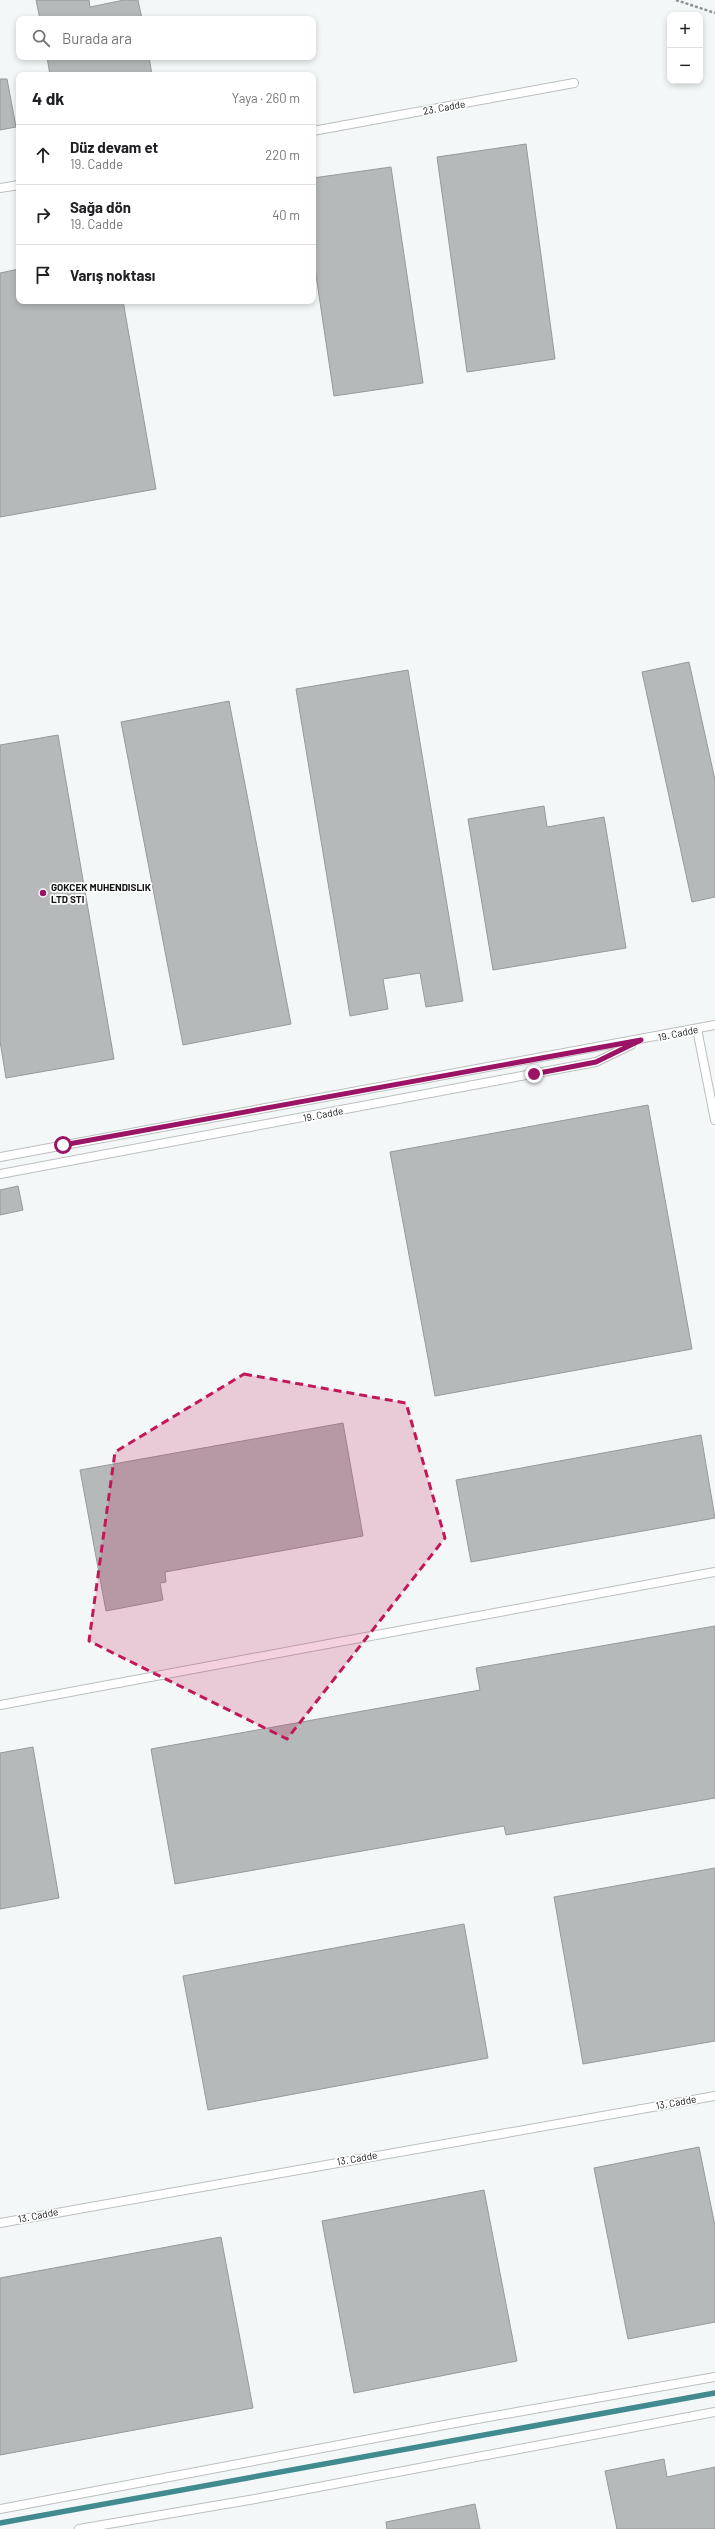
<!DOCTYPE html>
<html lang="tr">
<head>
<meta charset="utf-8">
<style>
  :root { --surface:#fff; --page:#f6f6f6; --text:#202124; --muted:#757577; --line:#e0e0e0 }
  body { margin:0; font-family:Barlow,sans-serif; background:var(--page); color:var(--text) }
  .controls { position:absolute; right:12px; top:12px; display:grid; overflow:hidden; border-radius:8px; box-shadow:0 2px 6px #0003 }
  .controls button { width:36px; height:36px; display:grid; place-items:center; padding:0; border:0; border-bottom:1px solid var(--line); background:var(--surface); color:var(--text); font:20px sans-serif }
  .stop { position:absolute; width:12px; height:12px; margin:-9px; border:3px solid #9b1364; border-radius:50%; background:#fff }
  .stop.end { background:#9b1364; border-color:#fff; box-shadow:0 1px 4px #0008 }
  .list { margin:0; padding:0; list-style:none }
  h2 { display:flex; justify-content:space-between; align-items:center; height:52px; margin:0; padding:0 16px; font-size:17px }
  h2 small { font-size:13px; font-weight:400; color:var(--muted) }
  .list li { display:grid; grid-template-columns:26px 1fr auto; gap:12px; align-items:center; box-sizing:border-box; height:60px; padding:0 16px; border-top:1px solid var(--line) }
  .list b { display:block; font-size:15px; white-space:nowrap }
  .list p { margin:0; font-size:13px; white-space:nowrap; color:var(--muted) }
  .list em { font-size:13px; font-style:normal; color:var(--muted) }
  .icon { flex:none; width:22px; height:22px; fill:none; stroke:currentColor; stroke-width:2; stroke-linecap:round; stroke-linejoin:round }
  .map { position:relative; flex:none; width:715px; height:2529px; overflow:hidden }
  .search { position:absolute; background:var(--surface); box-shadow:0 2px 6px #0003; left:16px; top:16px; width:300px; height:44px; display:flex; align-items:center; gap:10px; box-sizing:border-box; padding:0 14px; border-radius:8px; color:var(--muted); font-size:15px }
  .panel { position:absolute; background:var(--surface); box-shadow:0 2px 6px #0003; left:16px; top:72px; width:300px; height:232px; border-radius:8px }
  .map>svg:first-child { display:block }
</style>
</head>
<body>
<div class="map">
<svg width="715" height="2529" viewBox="0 0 715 2529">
  <rect width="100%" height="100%" fill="#f3f7f7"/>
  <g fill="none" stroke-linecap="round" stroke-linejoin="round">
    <path stroke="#418a90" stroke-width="5.5" d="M0,2523L715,2393"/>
  </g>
  <g fill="#b5b9b9" stroke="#979a9b">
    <path d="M36,0H89L90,7L124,0H138L142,19H40Z"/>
    <path d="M47,57H149L152,75H50Z"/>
    <path d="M0,79H7L16,127L0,130Z"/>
    <path d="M526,144L555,359L467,372L437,157Z"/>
    <path d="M391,167L423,383L334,396L313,255V178Z"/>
    <path d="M19,269V301H123L156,489L0,517V273Z"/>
    <path d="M689,662L715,780V897L692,902L642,672Z"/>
    <path d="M408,670L463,1001L426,1007L420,973L383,979L388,1009L350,1016L296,689Z"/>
    <path d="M229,701L291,1024L183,1045L121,722Z"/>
    <path d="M58,735L114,1059L6,1078L0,1041V745Z"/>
    <path d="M544,806L547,827L604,817L626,948L493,970L468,819Z"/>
    <path d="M648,1105L692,1349L435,1396L390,1152Z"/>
    <path d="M18,1186L23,1210L0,1215V1190Z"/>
    <path d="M343,1423L363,1536L165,1572L166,1582L160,1583L163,1600L106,1611L80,1470Z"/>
    <path d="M701,1435L715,1518L471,1562L456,1480Z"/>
    <path d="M715,1626V1798L506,1835L504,1826L175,1884L151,1749L480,1690L476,1668Z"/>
    <path d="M33,1747L59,1898L0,1909V1753Z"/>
    <path d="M715,1868V2041L583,2064L554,1897Z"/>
    <path d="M464,1924L488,2058L208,2110L183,1976Z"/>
    <path d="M699,2147L715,2226V2322L628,2339L594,2168Z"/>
    <path d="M484,2190L517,2361L354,2393L322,2221Z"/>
    <path d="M221,2237L253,2408L0,2455V2278Z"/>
    <path d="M664,2459L667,2477L715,2467V2529H617L605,2471Z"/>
    <path d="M475,2504L480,2529H387L386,2522Z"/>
  </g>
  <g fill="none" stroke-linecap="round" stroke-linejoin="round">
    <g stroke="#bcbfc0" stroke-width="10">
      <g id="service">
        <path d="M313,131L574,83"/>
        <path d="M0,188L19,185"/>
        <path d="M697,1029L715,1120"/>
        <path d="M0,1157L715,1025"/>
        <path d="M0,1174L596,1062L631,1045"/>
        <path d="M0,1705L715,1572"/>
        <path d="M0,2223L715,2096"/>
        <path d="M0,2509L455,2423L715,2377"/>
        <path d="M79,2529L255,2499L715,2412"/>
      </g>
    </g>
    <path stroke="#8f9191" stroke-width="2.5" stroke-dasharray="3 2" stroke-linecap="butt" d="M676,0L715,13"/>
    <use href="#service" stroke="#fff" stroke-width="8"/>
  </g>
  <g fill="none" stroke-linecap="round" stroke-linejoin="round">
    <path stroke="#9b1364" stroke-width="5" d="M63,1145L641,1040L596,1062L534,1074"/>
  </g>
  <path fill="#c2185b" fill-opacity="0.2" stroke="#c2185b" stroke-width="3" stroke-dasharray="8 5" stroke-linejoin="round" d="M244,1374L406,1403L445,1538L287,1739L89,1641L115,1452Z"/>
  <circle fill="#9b1364" stroke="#fff" stroke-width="1.5" cx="43" cy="893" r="4"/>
  <g text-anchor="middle" stroke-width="3.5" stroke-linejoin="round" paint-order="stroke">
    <g font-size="10" fill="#121313" stroke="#fff">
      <text transform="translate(444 107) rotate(-10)" y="4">23. Cadde</text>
      <text transform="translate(678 1033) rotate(-12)" y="4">19. Cadde</text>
      <text transform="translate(323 1114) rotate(-11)" y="4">19. Cadde</text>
      <text transform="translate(676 2102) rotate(-10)" y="4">13. Cadde</text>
      <text transform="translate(357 2158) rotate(-10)" y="4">13. Cadde</text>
      <text transform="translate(38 2215) rotate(-11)" y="4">13. Cadde</text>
    </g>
    <g font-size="10" font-weight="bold" fill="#121313" stroke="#fff" text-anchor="start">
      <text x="51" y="891">GOKCEK MUHENDISLIK<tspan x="51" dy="12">LTD STI</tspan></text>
    </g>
  </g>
</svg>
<div class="controls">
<button>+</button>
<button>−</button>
</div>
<div class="stop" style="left:63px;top:1145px"></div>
<div class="stop end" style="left:534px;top:1074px"></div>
<div class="search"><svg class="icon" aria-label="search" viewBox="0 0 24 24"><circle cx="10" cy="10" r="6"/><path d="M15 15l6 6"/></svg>Burada ara</div>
<section class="panel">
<h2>4 dk<small>Yaya · 260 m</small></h2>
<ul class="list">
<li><svg class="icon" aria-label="ahead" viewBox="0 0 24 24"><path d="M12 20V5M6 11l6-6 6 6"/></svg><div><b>Düz devam et</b><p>19. Cadde</p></div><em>220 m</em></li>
<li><svg class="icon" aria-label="right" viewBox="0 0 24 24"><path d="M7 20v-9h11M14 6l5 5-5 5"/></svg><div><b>Sağa dön</b><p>19. Cadde</p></div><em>40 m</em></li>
<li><svg class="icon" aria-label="arrive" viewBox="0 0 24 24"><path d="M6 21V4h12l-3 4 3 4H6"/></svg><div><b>Varış noktası</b></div></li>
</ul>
</section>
</div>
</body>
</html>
